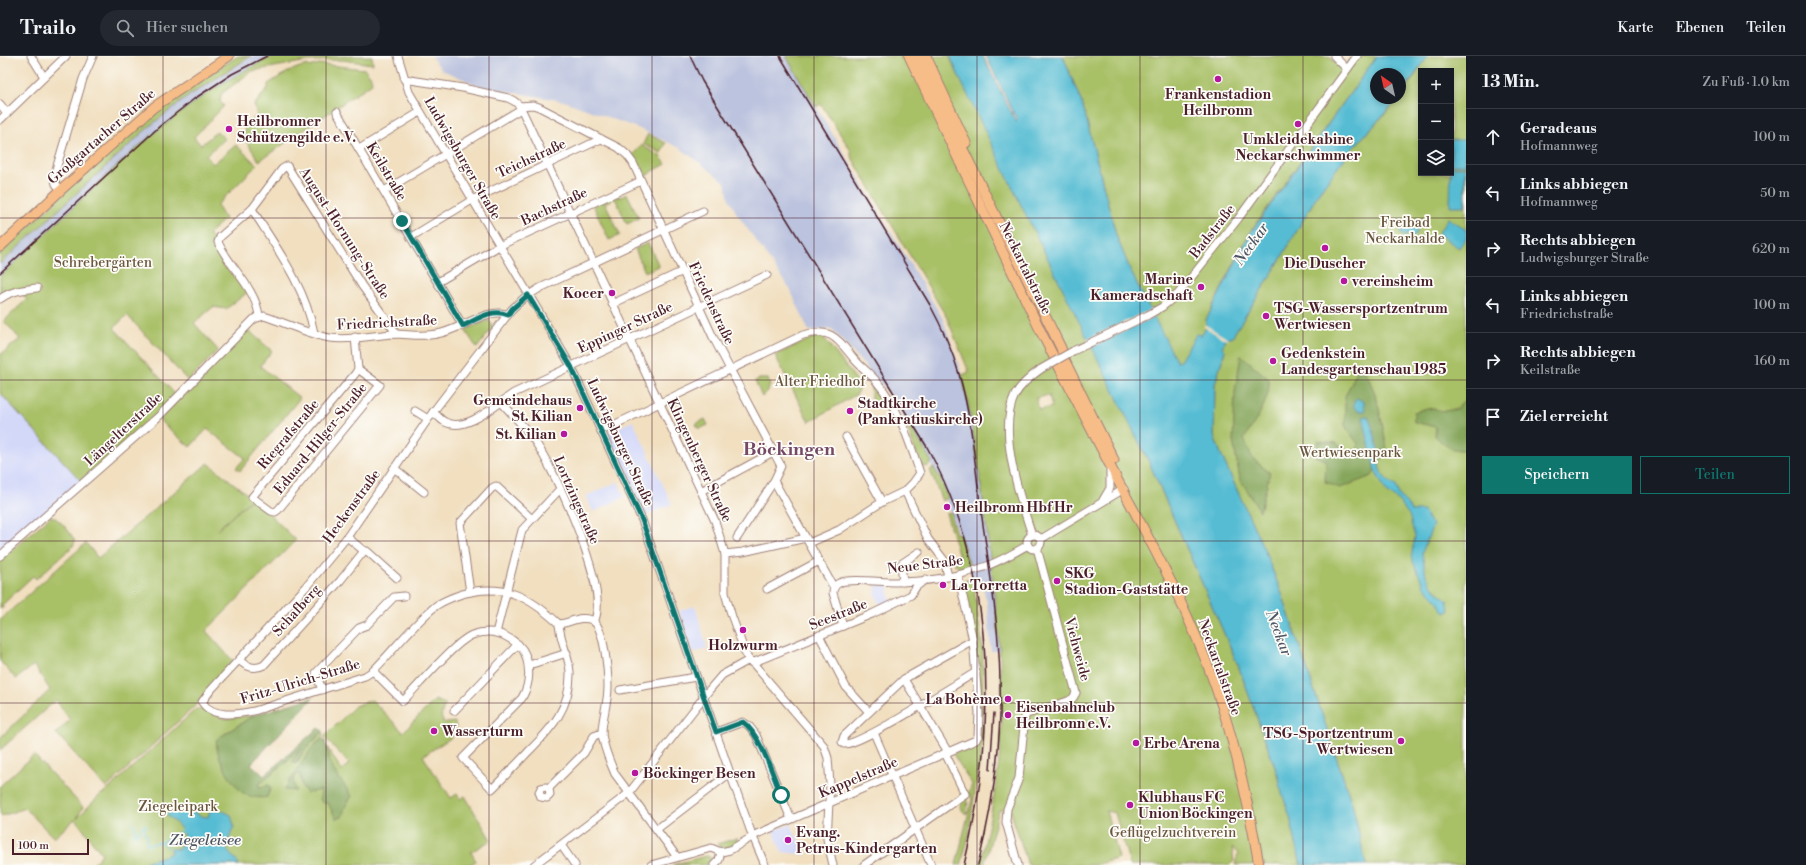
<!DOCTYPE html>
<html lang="de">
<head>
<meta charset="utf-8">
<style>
  :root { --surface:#171b24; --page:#242831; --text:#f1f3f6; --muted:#9ea1a6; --line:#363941; --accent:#0f766e }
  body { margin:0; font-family:"Libre Bodoni",serif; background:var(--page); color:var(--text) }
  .controls { position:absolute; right:12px; top:12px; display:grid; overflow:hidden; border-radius:0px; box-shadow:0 2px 6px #0003 }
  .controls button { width:36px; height:36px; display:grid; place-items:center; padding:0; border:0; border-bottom:1px solid var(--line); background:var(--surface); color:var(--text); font:20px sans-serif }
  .compass { position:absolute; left:1370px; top:12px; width:36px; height:36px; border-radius:50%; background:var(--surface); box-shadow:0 2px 6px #0003; rotate:326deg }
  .scale { position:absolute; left:12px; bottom:10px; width:77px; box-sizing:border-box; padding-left:4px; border:2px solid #4a1f2b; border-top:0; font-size:11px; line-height:14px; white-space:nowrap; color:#4a1f2b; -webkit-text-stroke:3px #fdfcf7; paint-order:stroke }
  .stop { position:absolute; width:12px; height:12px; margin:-9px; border:3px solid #0f766e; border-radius:50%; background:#fff }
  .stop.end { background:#0f766e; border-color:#fff; box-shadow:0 1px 4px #0008 }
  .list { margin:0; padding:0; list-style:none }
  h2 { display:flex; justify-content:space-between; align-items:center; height:52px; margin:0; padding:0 16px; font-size:17px }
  h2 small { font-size:13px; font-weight:400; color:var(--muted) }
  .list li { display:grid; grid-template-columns:26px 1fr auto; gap:12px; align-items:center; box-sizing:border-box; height:56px; padding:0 16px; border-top:1px solid var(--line) }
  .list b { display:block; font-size:15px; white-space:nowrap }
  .list p { margin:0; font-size:13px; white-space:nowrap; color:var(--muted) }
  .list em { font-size:13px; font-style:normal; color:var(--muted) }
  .actions { display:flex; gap:8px; padding:12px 16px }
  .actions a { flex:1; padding:9px 0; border:1px solid var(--accent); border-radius:0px; text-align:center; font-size:14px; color:var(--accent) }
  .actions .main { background:var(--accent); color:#fff }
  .icon { flex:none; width:22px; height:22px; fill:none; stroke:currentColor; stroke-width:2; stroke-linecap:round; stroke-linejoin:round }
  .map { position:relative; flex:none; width:1466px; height:809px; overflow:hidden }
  header { display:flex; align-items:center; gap:24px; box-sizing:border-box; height:56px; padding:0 20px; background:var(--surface); border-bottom:1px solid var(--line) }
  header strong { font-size:19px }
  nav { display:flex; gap:22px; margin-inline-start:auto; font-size:14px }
  .search { width:280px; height:36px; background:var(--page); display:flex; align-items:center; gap:10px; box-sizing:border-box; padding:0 14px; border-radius:22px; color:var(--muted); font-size:15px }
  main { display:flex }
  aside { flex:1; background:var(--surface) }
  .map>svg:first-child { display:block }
</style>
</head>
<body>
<header>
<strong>Trailo</strong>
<div class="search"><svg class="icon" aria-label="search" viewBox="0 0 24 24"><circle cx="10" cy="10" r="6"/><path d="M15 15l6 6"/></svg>Hier suchen</div>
<nav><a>Karte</a><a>Ebenen</a><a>Teilen</a></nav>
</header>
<main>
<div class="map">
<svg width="1466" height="809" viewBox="0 0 1466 809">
  <rect width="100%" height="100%" fill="#fdfcf7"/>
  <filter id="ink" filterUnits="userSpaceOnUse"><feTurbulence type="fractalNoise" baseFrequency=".025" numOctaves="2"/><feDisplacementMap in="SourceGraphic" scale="8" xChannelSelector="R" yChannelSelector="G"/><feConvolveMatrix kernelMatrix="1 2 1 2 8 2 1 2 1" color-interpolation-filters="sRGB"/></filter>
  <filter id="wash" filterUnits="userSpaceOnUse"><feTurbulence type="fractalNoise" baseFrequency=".012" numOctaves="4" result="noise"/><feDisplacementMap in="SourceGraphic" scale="16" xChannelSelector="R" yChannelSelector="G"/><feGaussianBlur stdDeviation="0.9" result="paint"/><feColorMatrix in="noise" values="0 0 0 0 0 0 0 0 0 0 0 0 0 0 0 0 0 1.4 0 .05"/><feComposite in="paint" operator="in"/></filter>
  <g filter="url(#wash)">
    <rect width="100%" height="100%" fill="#f1dfc0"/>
    <g fill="#d3d8f9">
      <path d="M0,337L82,426L0,497Z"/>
      <path d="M633,365L672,448L645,460L606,377Z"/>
      <path d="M618,426L625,441L593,456L586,440Z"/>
      <path d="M889,528V540L891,545L881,550L875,538L876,529Z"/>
      <path d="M695,550L707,592L693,597L679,555Z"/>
      <path d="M791,768L796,780L807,799L782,796L773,775Z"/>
    </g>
    <g fill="#bcc3de">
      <path d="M253,0H270L195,46L157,75L0,220V208L151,69L190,39Z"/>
      <path d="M431,0H786L943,263L962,319L969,351L985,456L1000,595H991L987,546L980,522H973L939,423L900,355L887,335L832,273L809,275L790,233L737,158L729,143L725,126L680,92L640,73L564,45L482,31L442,14Z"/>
    </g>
    <g fill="#a8c066" stroke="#797048" fill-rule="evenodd">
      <path d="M238,0H251L190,39L151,69L0,208V198L126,78L161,49Z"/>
      <path d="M274,0H372L373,8L342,4L308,5L252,15L221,38L220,46L224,50L194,81L201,89L217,75L225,83L206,99L213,108L236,89L257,109L217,149L225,163L209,177L230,213L248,236L226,253L213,251L194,267L218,294L188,325L127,259L114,272L175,338L156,359L82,426L0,337V299L20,283L4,265L27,243L18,234L0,243V220C86,143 166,48 274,0Z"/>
      <path d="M786,0H949L1148,404L1238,609L1280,725V728L1290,761L1301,809H1235L1238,798L1232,791L1234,805L1230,809H1130L1115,757L1106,755L1119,802L1095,809H1028L1010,753L999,754L984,809H980C988,774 995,740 999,705C1006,637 998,569 990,502C983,441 975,379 962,319L969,316L947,262L851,100V95L821,48L816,51ZM1049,339L1052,351L1039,354L1036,342Z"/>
      <path d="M1063,0H1329L1341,13L1352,0H1377L1250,176L1206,264V272L1201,280L1198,278L1180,305L1177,307L1131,216L1116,179L1083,50Z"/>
      <path d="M1428,0H1466V809H1366L1353,751L1282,538L1264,493L1223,403L1214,380L1215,328L1225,294L1221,291L1226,284L1232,281L1279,206L1319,136L1351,94L1400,42ZM1421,15H1451V117H1421Z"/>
      <path d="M319,8L365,13L371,21L372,27L259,105L243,80L245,71L257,59L254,49L268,32V28C281,20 292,12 308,9L309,11Z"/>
      <path d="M648,78L666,87L661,97L643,88Z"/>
      <path d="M641,89L660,100L666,108L643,121L632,100Z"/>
      <path d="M618,138L619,142L627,138L639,162L627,168L615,142L607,146L606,143Z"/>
      <path d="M604,144L620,179L609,184L593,149Z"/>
      <path d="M648,187L659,210L645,216L635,193Z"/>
      <path d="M489,264L493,271L477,292L465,274Z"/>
      <path d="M247,273L272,295L260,310L300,342L240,415L236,412L245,402L207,373L190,391L160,365L161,362Z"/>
      <path d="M820,280L824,282L861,330L857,338L809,366L775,299L815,281Z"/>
      <path d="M759,323H768L770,328L768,335L762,341L755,325Z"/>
      <path d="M874,328L886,346L871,350V330Z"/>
      <path d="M905,361L932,406L927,411L921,410L905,366Z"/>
      <path d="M705,363L708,369L699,373L696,368Z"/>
      <path d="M208,407L252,442L217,474L253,442L296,484L206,575L233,605L195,650L106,732L56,677L70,664L56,644L0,694V682L50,634L34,609L16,623L0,605V564L86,487L98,502Z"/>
      <path d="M934,412L941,424L948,442L942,445L930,414Z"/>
      <path d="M951,456L953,460L951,461L956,478L959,477L970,510L962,513L954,508L960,504L946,457Z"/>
      <path d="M51,460C60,463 70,476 75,485L73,490L36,523L33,520L2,549L4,551L0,553V504Z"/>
      <path d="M973,522L983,596L982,688L968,783L961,809H956L972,743L968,736L970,734L972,728L953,698L979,685L981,647L962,526Z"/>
      <path d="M372,644L403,676L435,644L446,648C442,654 440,660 443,666L447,667L455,666L456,672L452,681L423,700L451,742L457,738L460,743L465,740L491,784L471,796L476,805L469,809H92L102,798L75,763L54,782L25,752L2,760L0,757V730L34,699L83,751L77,762L101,738H103L196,653L205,654L225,663L254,659L217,683C217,701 226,717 238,731H262L259,730V728L266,723L303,691L292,705L296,708L303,696L323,675L322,683L342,715L349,707L324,681L355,650Z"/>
      <path d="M965,741L968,746L966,758C959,753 960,748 965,741Z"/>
      <path d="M737,782L738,788C730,791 724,795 717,788Z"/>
      <path d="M706,800L710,801L711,803L706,809H672Z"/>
    </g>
    <g fill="#86a65b" stroke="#686243">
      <path d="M1241,299L1269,323C1271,344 1254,367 1244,383L1253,403L1270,417L1260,455L1240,423L1233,385L1235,335Z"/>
      <path d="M1357,315H1365C1378,338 1382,367 1387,393L1372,420L1340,432L1325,426L1326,404L1316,401L1318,385L1337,387L1348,400H1357L1358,388L1345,370V340Z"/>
      <path d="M1466,344V394C1452,395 1445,390 1435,380L1436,371L1414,366V356L1427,352L1444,355L1457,353L1461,347Z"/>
      <path d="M314,641L251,708L264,720L318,672L323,675L303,696L296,708L292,705L302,692L259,728V731L269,729L271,732L267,741C261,743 249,741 243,737C232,728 213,697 217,683L254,659Z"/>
      <path d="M322,683L325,685L332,712L352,740L345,751L342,761L336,763L328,747H322L320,742L321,734L307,737L302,731L300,719L298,718C292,723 293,727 296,735L284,734L313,690Z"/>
    </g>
    <g fill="#55bcd3" stroke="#506e7f">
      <path d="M950,0H983L1016,66L1017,64L986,0H1063L1083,50L1116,179L1131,216L1177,306L1180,305L1197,277L1201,279L1206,272V264L1251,176L1377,0H1428L1400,40V18H1376V42H1399L1351,94L1319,136L1279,206L1232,281L1226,284L1222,291L1225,294L1215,328L1214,380L1223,403L1264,493L1282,538L1353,751L1366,809H1301L1290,761L1279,728L1280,725L1238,609L1148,404L1019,145L961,25Z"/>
      <rect x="1451" y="84" width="14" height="25"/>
      <path d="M1451,111H1465V150H1450Z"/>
      <path d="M1448,162L1466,174V182L1459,192L1438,178Z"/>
      <path d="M1410,169L1418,174L1413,182L1407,178L1405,181L1400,177L1404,172L1407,174Z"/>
      <path d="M1357,342L1364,346L1365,355H1358L1354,351V346Z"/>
      <path d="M1368,360C1371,368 1374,376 1376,384C1381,404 1373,418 1396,430L1399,439L1412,455H1423L1433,469L1422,497L1426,519L1432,530L1447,544L1450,555L1446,556L1442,554L1437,544L1424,530L1411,501L1415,481L1409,459L1397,443L1387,437L1375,415L1363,361Z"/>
      <path d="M185,750L200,760L208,761L210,754L223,755L231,759L234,770L226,791C228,799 236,801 239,809H143L148,805L170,798L171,793H179C190,777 178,768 166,759L172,754Z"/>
    </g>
    <g fill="#f1dfc0">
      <path d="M1152,253L1155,260L1090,292L1086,284Z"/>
      <path d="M1204,268L1230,284H1226L1204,271Z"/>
    </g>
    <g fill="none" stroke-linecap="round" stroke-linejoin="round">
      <g stroke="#55bcd3" stroke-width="1.5">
        <path d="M133,767L135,771L134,779L135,780L143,770L146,769L144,777L147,779V789L161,786L171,793"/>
        <path d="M161,786L182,775"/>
      </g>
    </g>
  </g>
  <g filter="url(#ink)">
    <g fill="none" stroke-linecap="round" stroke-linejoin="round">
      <g stroke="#9e7f76" stroke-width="9">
        <g id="minor">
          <path d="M31,0L44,21"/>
          <path d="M398,0L409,36L571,310L601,375L642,464L730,717L751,776L765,809"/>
          <path d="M1334,0L1347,13"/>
          <path d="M404,23L463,32L508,42L514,45L520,50L715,465L725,498V537L732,561L746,599L824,690L828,702L830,728L827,783L833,809"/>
          <path d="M0,48L7,57"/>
          <path d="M520,50L533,49L539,51L619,92L627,99L633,107L713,281L781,410L774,425L834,532"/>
          <path d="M337,56L463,270"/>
          <path d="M0,64L66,0"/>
          <path d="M359,93L420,56"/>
          <path d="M61,134L56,128L54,120L83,23L93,0"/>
          <path d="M384,135L521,53"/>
          <path d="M252,153C277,193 305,230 314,277"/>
          <path d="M411,181L472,144L601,83"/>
          <path d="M438,226L499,190L641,125"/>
          <path d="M0,243C12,234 23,234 37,232"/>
          <path d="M612,248L683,215"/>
          <path d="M259,260C256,232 229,211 218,186L220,181L252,153L282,113L287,110L362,230L394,274V278"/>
          <path d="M355,281L358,313L380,329L278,454L275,456L271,455L252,441L355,318L358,313"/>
          <path d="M1073,295L1148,259L1162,251L1178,238L1238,163L1357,0"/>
          <path d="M501,346C513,359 526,372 536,387C556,418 611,533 594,566"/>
          <path d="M415,355L428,363"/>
          <path d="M433,356C437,359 441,364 445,366C466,377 497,348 514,337L767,219"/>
          <path d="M601,375L803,279C833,271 838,284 855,304C862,312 871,318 877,326C899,352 909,385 920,417L913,427L905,435L882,446L839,474L809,487"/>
          <path d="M846,381L882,446"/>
          <path d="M394,412L424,436"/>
          <path d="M701,435L773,396"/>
          <path d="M905,435L928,483L944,504L948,520"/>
          <path d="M1103,444L1110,432V413"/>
          <circle cx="1034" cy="486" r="7"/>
          <path d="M1032,479C1020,442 997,375 1015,339C1021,328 1031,320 1041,313"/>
          <path d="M347,481L364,495H367L397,522"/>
          <path d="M737,482L774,425"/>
          <path d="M1041,483L1124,433"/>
          <path d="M725,498L743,496L806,482"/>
          <path d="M0,500L158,361L254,263L264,260C286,267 308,278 330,282C351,285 373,279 394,278C408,278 422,281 437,278C459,275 488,250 508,259"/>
          <path d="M903,526L901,508L919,496"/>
          <path d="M767,533L819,505"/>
          <path d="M470,536L460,467L492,432L496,430L532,463"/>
          <path d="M843,570L833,537C833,532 835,529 839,527C848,522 881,526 894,526C921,526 952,522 978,513C996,508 1012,498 1028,489"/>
          <path d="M496,577L522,474L560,433"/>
          <path d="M819,579L846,631L869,656"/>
          <path d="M973,584L904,623L844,680L842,686L844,688C859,690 956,628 976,616"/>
          <path d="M240,605C247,611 255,614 264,609L340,525L364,495"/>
          <path d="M752,607L872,558L911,539L916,531L926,523"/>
          <path d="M529,609L567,597"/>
          <path d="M373,615L403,645C418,630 455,586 472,579C483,575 495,575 505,580C513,584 522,590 525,598C531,614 530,628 522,642L463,702L492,733C505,720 517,708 529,695C552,672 571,651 570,616C569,599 560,585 559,568"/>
          <path d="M904,623L948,696"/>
          <path d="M322,634L316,617L359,572L367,569L394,541L404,540"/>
          <path d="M620,634L696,621"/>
          <path d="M454,655L518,588"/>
          <path d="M716,676L743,666L749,670L756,679L791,763"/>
          <path d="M874,677L931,809"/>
          <path d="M549,732L550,739L547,742L541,741L539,736L541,732L546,731L549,732L584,697L594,680L602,677"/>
          <path d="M657,773L730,717"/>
          <path d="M561,789L575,809"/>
          <path d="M677,801L615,718C610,706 603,691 602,677C602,662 608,647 608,631C608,618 605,571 592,564C581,559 570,567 559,568C530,541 503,526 462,538C453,541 445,544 437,549C415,566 393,595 373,615L365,620L254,655C238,658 213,663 202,646L210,635L306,531L347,481L433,356L512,253L524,242L540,232L703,155"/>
          <path d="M534,809L629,737L710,633L722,619L749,604"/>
          <path d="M651,809L711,792L721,796L730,794L757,778L976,684L978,680L979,657L973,584L958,519"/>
          <path d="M714,809L719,804L721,796"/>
          <path d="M864,809L965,738L945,697"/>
          <path d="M1018,809L1006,766L1007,753L1019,722L1025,660L1027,658L1068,645L1073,642L1076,637L1037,492"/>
        </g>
      </g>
      <g stroke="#9e7f76" stroke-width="11">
        <g id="major">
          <path d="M909,0L1042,278L1117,423C1153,490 1190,557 1215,629C1235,687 1249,749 1259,809"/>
          <path d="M917,0L1061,292L1065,305L1114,404"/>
          <path d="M926,0L966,87"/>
          <path d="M0,191L61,134L154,51L229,0"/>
        </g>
      </g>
      <use href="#minor" stroke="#fff" stroke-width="7"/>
      <use href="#major" stroke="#f7bd88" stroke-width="9"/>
      <g stroke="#4a1f2b" stroke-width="1.5">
        <path d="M690,0L702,25L927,391C997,518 998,671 964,809"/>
        <path d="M780,0L930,249C942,271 952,294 959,318C972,362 975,410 981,455C989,511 999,567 1000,624C1002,686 993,749 978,809"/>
        <path d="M0,217L160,70L194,43L232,18L267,0"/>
        <path d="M990,714L994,657"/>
      </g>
      <g stroke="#9e7f76" stroke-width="9" stroke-linecap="butt">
        <path id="minor-bridge" d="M1041,313L1073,295"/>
      </g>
      <use href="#minor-bridge" stroke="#fff" stroke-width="7"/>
    </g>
  </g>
  <g fill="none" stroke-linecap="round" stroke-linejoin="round" filter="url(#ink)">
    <path stroke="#0f766e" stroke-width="5" d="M402,165L463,270C477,263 492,252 508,259L512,253L528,239L571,310L642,464L716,676L743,666C760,678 773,719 781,739"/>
  </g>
  <path fill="none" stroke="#4a1f2b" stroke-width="1" stroke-opacity="0.55" d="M163,0V809M326,0V809M489,0V809M652,0V809M814,0V809M977,0V809M1140,0V809M1303,0V809M0,162H1466M0,324H1466M0,485H1466M0,647H1466"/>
  <g fill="#b5179e" stroke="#fdfcf7" stroke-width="1.5">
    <circle cx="1218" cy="23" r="4"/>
    <circle cx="1298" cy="68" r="4"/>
    <circle cx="229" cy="73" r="4"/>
    <circle cx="1325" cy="192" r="4"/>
    <circle cx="1344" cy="225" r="4"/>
    <circle cx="1201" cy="231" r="4"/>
    <circle cx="612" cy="237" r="4"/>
    <circle cx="1266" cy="260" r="4"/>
    <circle cx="1273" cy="305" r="4"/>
    <circle cx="580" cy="352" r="4"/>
    <circle cx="850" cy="355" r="4"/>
    <circle cx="564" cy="378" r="4"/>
    <circle cx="947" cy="451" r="4"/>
    <circle cx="1057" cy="525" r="4"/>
    <circle cx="943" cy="529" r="4"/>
    <circle cx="743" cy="574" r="4"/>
    <circle cx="1008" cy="643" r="4"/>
    <circle cx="1008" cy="659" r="4"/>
    <circle cx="434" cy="675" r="4"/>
    <circle cx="1401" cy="685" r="4"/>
    <circle cx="1136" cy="687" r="4"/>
    <circle cx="635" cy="717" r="4"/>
    <circle cx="1130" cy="749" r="4"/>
    <circle cx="788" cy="784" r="4"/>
  </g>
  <g text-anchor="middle" stroke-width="3.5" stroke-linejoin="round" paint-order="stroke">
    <g font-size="14" font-weight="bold" fill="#4a1f2b" stroke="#fdfcf7" text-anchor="start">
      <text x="1218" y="43" text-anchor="middle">Frankenstadion<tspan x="1218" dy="16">Heilbronn</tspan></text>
      <text x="237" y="70">Heilbronner<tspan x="237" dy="16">Schützengilde e.V.</tspan></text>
      <text x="1298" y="88" text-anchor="middle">Umkleidekabine<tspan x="1298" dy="16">Neckarschwimmer</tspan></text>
      <text x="1325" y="212" text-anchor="middle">Die Duscher</text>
      <text x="1193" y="228" text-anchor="end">Marine<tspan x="1193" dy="16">Kameradschaft</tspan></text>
      <text x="1352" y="230">vereinsheim</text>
      <text x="604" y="242" text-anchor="end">Kocer</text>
      <text x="1274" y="257">TSG-Wassersportzentrum<tspan x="1274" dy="16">Wertwiesen</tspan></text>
      <text x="1281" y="302">Gedenkstein<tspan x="1281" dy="16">Landesgartenschau 1985</tspan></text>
      <text x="572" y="349" text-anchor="end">Gemeindehaus<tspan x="572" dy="16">St. Kilian</tspan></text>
      <text x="858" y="352">Stadtkirche<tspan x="858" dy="16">(Pankratiuskirche)</tspan></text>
      <text x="556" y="383" text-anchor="end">St. Kilian</text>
      <text x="955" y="456">Heilbronn Hbf Hr</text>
      <text x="1065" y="522">SKG<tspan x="1065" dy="16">Stadion-Gaststätte</tspan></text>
      <text x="951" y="534">La Torretta</text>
      <text x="743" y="594" text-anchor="middle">Holzwurm</text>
      <text x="1000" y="648" text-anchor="end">La Bohème</text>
      <text x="1016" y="656">Eisenbahnclub<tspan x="1016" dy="16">Heilbronn e.V.</tspan></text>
      <text x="442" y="680">Wasserturm</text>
      <text x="1393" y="682" text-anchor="end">TSG-Sportzentrum<tspan x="1393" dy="16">Wertwiesen</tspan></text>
      <text x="1144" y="692">Erbe Arena</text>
      <text x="643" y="722">Böckinger Besen</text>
      <text x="1138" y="746">Klubhaus FC<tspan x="1138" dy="16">Union Böckingen</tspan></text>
      <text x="796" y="781">Evang.<tspan x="796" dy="16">Petrus-Kindergarten</tspan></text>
    </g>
    <g font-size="14" fill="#4a1f2b" stroke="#fdfcf7">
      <text transform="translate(101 80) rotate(-41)" y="5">Großgartacher Straße</text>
      <text transform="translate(463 102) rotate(60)" y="5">Ludwigsburger Straße</text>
      <text transform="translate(531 102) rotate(-25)" y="5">Teichstraße</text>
      <text transform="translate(387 115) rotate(59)" y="5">Keilstraße</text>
      <text transform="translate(554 150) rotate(-25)" y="5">Bachstraße</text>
      <text transform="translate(1212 175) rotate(-52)" y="5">Badstraße</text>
      <text transform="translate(345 177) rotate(57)" y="5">August-Hornung-Straße</text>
      <text transform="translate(1026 212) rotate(64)" y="5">Neckartalstraße</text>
      <text transform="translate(712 247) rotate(65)" y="5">Friedenstraße</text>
      <text transform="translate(387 266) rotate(-3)" y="5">Friedrichstraße</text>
      <text transform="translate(625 271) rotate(-25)" y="5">Eppinger Straße</text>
      <text transform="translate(123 373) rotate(-43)" y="5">Längelterstraße</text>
      <text transform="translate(288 378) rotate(-50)" y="5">Riegrafstraße</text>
      <text transform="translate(320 382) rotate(-51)" y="5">Eduard-Hilger-Straße</text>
      <text transform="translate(621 386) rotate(65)" y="5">Ludwigsburger Straße</text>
      <text transform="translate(700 404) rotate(65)" y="5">Klingenberger Straße</text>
      <text transform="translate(577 444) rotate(66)" y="5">Lortzingstraße</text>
      <text transform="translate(351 450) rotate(-54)" y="5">Heckenstraße</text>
      <text transform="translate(925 508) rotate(-7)" y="5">Neue Straße</text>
      <text transform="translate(296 554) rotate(-48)" y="5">Schafberg</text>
      <text transform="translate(838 558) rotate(-22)" y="5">Seestraße</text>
      <text transform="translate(1078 593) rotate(75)" y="5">Viehweide</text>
      <text transform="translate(1220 611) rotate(70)" y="5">Neckartalstraße</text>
      <text transform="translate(300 625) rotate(-17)" y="5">Fritz-Ulrich-Straße</text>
      <text transform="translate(858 721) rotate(-23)" y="5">Kappelstraße</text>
    </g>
    <g font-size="14" fill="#6b5740" stroke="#fdfcf7">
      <text x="1405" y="171">Freibad<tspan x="1405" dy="16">Neckarhalde</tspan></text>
      <text x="103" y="211">Schrebergärten</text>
      <text x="820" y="330">Alter Friedhof</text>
      <text x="1350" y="401">Wertwiesenpark</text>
      <text x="178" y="755">Ziegeleipark</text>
      <text x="1173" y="781">Geflügelzuchtverein</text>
    </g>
    <g font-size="15" font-style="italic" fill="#4e5666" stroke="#fdfcf7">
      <text transform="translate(1251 188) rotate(-54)" y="5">Neckar</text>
      <text transform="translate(1279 577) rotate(69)" y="5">Neckar</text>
      <text x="205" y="789">Ziegeleisee</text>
    </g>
    <g font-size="18" font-weight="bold" fill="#744968" stroke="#fdfcf7">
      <text x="789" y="399">Böckingen</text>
    </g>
  </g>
</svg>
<div class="controls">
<button>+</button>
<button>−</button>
<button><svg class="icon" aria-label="layers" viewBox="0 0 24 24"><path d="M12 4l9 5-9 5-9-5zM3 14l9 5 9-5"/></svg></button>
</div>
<svg class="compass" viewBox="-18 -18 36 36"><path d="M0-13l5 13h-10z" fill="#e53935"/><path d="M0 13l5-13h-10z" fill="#9ea1a6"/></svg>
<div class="scale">100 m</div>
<div class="stop" style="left:781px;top:739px"></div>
<div class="stop end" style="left:402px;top:165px"></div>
</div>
<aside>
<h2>13 Min.<small>Zu Fuß · 1.0 km</small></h2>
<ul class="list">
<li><svg class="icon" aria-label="ahead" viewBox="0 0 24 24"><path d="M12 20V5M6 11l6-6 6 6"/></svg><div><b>Geradeaus</b><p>Hofmannweg</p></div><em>100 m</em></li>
<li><svg class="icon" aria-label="left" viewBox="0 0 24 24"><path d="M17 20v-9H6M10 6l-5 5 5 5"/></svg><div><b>Links abbiegen</b><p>Hofmannweg</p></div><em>50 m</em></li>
<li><svg class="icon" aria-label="right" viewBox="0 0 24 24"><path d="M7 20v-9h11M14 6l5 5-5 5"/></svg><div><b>Rechts abbiegen</b><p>Ludwigsburger Straße</p></div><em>620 m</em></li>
<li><svg class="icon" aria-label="left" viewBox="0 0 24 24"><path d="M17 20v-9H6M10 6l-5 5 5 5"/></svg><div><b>Links abbiegen</b><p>Friedrichstraße</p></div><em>100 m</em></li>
<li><svg class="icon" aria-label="right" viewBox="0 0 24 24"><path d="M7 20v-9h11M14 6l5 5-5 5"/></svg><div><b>Rechts abbiegen</b><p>Keilstraße</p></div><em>160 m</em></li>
<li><svg class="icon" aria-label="arrive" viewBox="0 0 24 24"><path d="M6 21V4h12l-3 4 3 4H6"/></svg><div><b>Ziel erreicht</b></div></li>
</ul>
<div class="actions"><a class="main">Speichern</a><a>Teilen</a></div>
</aside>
</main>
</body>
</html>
